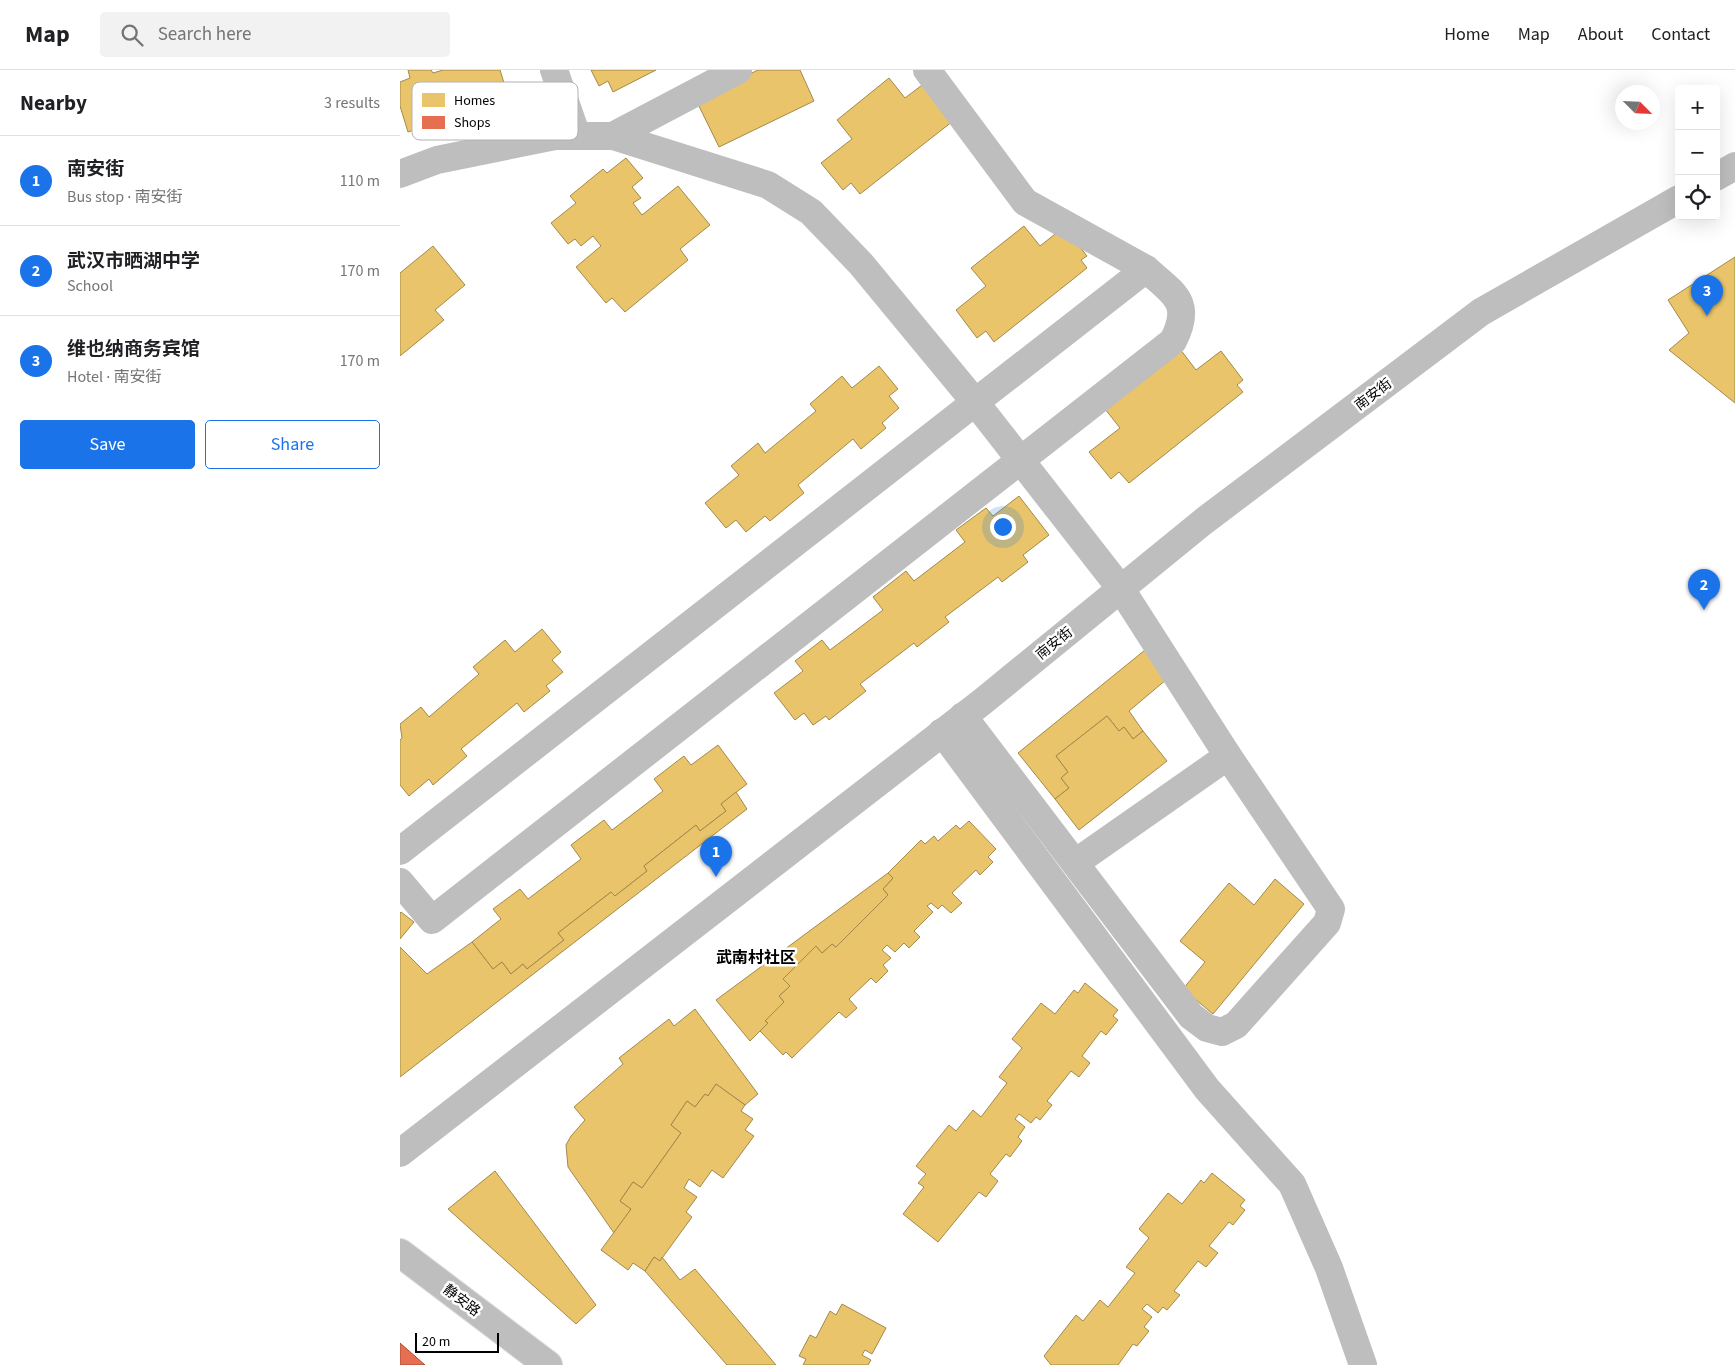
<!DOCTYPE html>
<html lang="en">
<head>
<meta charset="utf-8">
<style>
  :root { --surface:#fff; --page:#f2f2f2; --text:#202124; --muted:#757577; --line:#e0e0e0; --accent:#1a73e8 }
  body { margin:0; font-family:"Source Sans 3","Noto Sans SC",sans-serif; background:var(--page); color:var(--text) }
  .controls { position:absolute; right:15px; top:15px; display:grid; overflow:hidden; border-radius:5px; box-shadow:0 5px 20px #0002 }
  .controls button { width:45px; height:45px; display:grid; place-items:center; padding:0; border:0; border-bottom:1px solid var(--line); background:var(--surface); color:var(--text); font:25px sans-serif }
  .compass { position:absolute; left:1215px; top:15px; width:45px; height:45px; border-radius:50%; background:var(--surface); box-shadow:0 5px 20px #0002; rotate:114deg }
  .scale { position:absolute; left:15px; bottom:12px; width:84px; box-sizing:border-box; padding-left:5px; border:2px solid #000; border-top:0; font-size:14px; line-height:18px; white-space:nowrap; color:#000; -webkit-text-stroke:4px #fff; paint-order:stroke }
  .you { position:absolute; left:602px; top:456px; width:18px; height:18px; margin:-12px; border:4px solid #fff; border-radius:50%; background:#1a73e8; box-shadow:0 0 0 8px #1a73e833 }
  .badge { display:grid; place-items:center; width:32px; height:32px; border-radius:50%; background:var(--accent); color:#fff; font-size:16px; font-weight:700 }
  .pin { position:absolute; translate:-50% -41px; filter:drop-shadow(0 1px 2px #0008) }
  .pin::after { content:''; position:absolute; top:26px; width:18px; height:15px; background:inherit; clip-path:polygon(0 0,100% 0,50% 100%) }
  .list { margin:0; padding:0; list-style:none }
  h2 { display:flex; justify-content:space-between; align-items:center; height:65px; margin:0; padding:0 20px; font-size:21px }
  h2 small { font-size:16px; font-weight:400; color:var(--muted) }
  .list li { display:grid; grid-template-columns:32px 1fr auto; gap:15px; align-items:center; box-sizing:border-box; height:90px; padding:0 20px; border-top:1px solid var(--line) }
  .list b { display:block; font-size:19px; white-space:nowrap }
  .list p { margin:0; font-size:16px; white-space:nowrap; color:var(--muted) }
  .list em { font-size:16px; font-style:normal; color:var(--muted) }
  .actions { display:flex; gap:10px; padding:15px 20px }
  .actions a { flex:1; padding:11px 0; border:1px solid var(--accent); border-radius:5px; text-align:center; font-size:18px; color:var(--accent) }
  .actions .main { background:var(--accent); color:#fff }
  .icon { flex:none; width:28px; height:28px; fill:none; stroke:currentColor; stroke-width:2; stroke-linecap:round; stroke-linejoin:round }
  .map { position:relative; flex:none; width:1335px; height:1295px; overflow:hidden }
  header { display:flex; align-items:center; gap:30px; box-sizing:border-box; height:70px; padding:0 25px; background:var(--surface); border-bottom:1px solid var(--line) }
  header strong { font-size:24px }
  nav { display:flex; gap:28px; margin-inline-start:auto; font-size:18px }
  .search { width:350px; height:45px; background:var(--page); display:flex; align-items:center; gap:12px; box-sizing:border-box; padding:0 18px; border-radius:5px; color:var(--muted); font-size:19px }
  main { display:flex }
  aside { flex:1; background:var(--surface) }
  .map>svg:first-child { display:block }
</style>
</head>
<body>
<header>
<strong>Map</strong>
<div class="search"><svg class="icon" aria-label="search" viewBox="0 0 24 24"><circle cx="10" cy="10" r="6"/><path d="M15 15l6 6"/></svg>Search here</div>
<nav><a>Home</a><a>Map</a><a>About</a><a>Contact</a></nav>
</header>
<main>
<aside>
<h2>Nearby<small>3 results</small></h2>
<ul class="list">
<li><span class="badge">1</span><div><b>南安街</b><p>Bus stop · 南安街</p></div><em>110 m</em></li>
<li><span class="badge">2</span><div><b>武汉市晒湖中学</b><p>School</p></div><em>170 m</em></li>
<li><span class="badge">3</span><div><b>维也纳商务宾馆</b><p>Hotel · 南安街</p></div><em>170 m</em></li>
</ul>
<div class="actions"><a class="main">Save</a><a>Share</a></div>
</aside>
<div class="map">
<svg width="1335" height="1295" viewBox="0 0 1335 1295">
  <rect width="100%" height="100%" fill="#fff"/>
  <g fill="#e9c46a" stroke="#a3894a">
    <path d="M8,0H31L33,3L43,0H100L109,29L8,62L0,36V12L10,8Z"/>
    <path d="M191,0H256L213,22L208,11L199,16Z"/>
    <path d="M358,0H400L414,31L319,77L296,30Z"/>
    <path d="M489,8L505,28L530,9L553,51L460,124L451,113L443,120L421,93L452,69L437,50Z"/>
    <path d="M226,88L243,108L232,117L241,128L233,133L242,145L278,116L310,155L280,179L288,190L225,242L212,228L206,233L176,197L201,176L193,166L181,176L175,169L168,174L151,153L176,133L170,126L203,99L207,103Z"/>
    <path d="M624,156L640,176L664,157L687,186L681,190L687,198L594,272L586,261L577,268L556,240L586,216L571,198Z"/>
    <path d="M33,176L65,215L35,240L44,250L0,286V203Z"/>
    <path d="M1335,187V333L1269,280L1289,263L1268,230Z"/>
    <path d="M780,279L796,300L821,281L843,310L837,315L843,322L729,413L719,402L711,409L689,382L720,358L705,339Z"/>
    <path d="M479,296L498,319L489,326L499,338L482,353L486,358L461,379L453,369L398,415L404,423L370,451L365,446L346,462L336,450L326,458L305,433L339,405L331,396L358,373L365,383L416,341L410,334L442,306L452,318Z"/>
    <path d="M619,426L649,465L623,485L628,492L602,512L598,507L545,547L549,552L517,577L514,573L460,614L466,621L429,650L426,646L413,655L404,643L395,650L374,623L403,601L395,591L422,570L430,580L483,540L473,527L506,501L514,511L565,472L556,460L586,438L593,446Z"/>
    <path d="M142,559L161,582L152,590L163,602L146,616L150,621L124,642L117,633L61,679L67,686L33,715L29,709L9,726L0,715V670L2,668L0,654L21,637L29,647L79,604L73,597L105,570L115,582Z"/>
    <path d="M745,580L767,609L729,641L743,661L733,669L724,657L719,661L707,646L656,686L668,702L661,708L669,718L655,729L618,683Z"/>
    <path d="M707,646L719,661L724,657L733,669L743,661L767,691L679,760L655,729L669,718L661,708L668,702L656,686Z"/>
    <path d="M318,675L347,714L321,734L326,741L300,761L296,755L244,796L247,801L215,826L211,822L158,863L164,870L127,899L123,894L111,904L102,892L93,899L72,872L101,849L93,839L120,819L128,829L181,789L171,775L204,750L212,760L263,721L254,709L284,686L291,695Z"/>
    <path d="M336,722L347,739L0,1007V877L27,904L72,872L93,899L102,892L111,904L123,894L127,899L164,870L158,863L211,822L215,826L247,801L244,796L296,755L300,761L326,741L321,734Z"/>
    <path d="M569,751L596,779L588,787L593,792L580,805L576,800L552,823L562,833L551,843L542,835L538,839L531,833L527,836L533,842L514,861L520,867L509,878L504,873L495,882L487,875L482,880L491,888L483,895L488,901L476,913L471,908L449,929L457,938L446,948L439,942L392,988L386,982L383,985L360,961L368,953L365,951L384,932L379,926L390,916L383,909L416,876L422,883L432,874L436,877L488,825L483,819L493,808L488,803L521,770L525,774L534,766L538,771L556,755L560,759Z"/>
    <path d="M488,803L493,808L483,819L488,825L436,877L432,874L422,883L416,876L383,909L390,916L379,926L384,932L365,951L368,953L350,971L316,930Z"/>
    <path d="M875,809L904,834L813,944L783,919L805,892L780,871L829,813L854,835Z"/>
    <path d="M1,842L14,852L0,869V843Z"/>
    <path d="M685,913L718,940L713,946L718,950L706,965L701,961L682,986L690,993L679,1007L671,1001L647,1031L652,1035L640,1050L636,1047L631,1053L619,1044L615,1049L625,1057L618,1067L622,1071L610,1087L606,1084L590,1104L598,1111L586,1127L579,1122L538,1172L503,1144L524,1117L518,1113L526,1104L516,1096L549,1055L556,1061L573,1040L581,1047L607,1013L599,1007L622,978L612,969L641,933L655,944L674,920L678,923Z"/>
    <path d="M295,939L358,1024L345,1035L316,1014L308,1026L305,1024L295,1037L287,1031L271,1055L281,1063L242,1118L233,1112L220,1131L231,1139L214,1163L168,1097L166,1075L171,1066L185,1050L174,1037L223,994L219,988L269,949L274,956Z"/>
    <path d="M316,1014L345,1035L341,1041L353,1049L345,1060L354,1066L323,1108L312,1100L300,1117L289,1109L284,1118L297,1127L286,1142L292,1147L260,1191L254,1187L245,1201L233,1193L228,1200L201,1180L231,1139L220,1131L233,1112L242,1118L281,1063L271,1055L287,1031L295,1037L305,1024L308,1026Z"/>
    <path d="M95,1101L196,1235L176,1254L48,1139Z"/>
    <path d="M812,1103L845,1130L840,1136L845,1140L833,1155L829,1152L809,1176L818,1183L806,1197L798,1191L774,1221L780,1225L767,1240L763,1237L758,1243L747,1234L742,1239L752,1247L744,1257L749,1261L737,1276L733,1274L718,1295H651L644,1286L676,1245L683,1251L700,1230L708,1237L735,1203L726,1197L749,1168L739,1159L768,1123L782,1134L801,1110L804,1113Z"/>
    <path d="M254,1187L260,1191L262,1187L280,1210L295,1199L376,1295H327L245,1201Z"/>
    <path d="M442,1234L486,1258L472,1284L465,1280L462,1285L471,1290L468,1295H403L406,1289L399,1286L410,1265L416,1268L430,1241L436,1245Z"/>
  </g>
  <path fill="#e76f51" stroke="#a24e39" d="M0,1273L25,1295H0Z"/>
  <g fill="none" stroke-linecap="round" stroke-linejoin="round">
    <g stroke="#dbdbdb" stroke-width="30">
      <path id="major" d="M0,1183L148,1295"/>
    </g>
    <g stroke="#bebebe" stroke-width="28">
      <path d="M154,0L177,66"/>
      <path d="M213,66L368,115L411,142L461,194L575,332L721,519L828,686L931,839L927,853L836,955L822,962L807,958L791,946L563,646"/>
      <path d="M0,104L37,90L155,66H213L338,0"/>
      <path d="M1316,107L1335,96"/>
      <path d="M542,662L807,1019L892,1114L929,1198L963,1295"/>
      <path d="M0,781L746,199L625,132L527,0"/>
      <path d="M675,793L828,686"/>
      <path d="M0,812L32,850L773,271C793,232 774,224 746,199"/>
      <path d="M0,1083L582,632L804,451L1081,242L1279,129"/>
    </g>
    <use href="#major" stroke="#bebebe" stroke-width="28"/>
  </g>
  <g text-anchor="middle" stroke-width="5" stroke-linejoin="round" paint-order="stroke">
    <g font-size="14" fill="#000" stroke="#fff">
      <text transform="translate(973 324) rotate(-37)" y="5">南安街</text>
      <text transform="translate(654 573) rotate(-39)" y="5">南安街</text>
      <text transform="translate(62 1230) rotate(37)" y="5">静安路</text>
    </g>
    <g font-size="16" font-weight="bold" fill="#000" stroke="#fff">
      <text x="356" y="893">武南村社区</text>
    </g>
  </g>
  <rect x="12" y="12" width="166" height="58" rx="8" fill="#fff" stroke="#b2b2b2" stroke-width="1"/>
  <rect x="22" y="23" width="23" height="14" fill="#e9c46a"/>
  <rect x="22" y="46" width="23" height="13" fill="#e76f51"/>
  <g font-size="14" fill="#000">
    <text x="54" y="35">Homes</text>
    <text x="54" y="57">Shops</text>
  </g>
</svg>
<div class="controls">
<button>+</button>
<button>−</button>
<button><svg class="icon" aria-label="locate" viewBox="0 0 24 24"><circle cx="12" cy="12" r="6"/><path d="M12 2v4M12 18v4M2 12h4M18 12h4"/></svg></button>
</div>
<svg class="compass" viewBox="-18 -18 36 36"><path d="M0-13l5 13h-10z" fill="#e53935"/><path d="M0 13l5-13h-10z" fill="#757577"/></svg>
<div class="scale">20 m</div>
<div class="you"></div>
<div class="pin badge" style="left:316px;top:807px">1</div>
<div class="pin badge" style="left:1304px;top:540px">2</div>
<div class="pin badge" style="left:1307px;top:246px">3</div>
</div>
</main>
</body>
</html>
